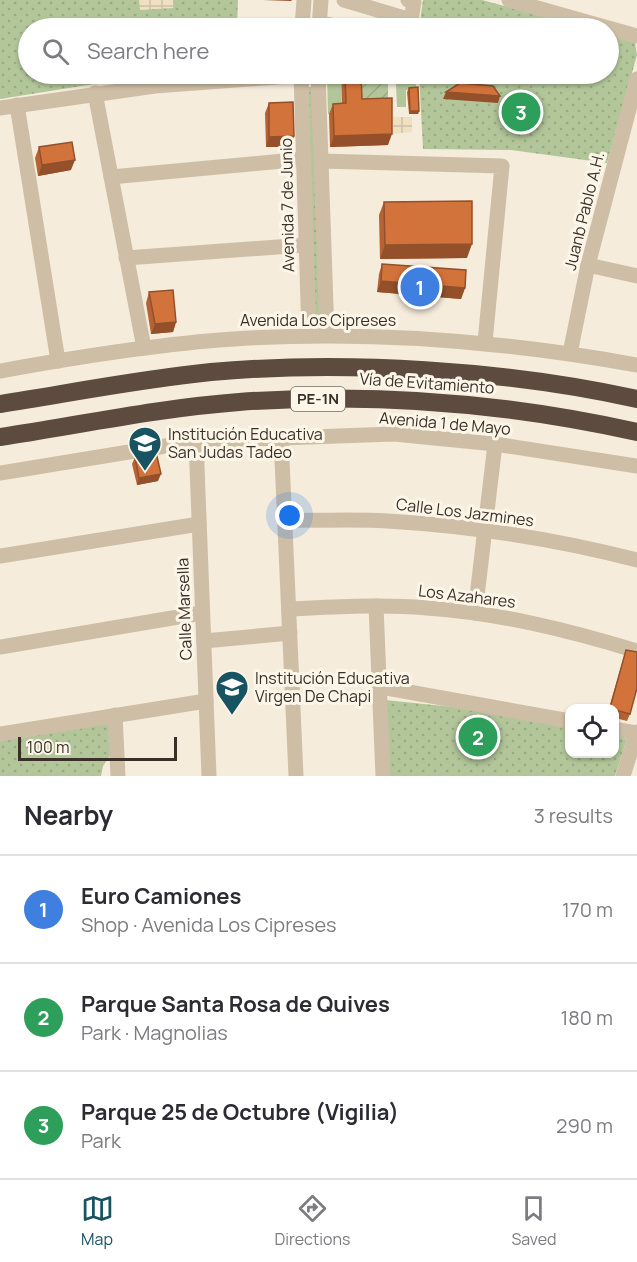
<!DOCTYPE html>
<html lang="en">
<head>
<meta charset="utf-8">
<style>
  :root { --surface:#fff; --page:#f2f2f3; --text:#2b2b33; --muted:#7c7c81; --line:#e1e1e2; --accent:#185361 }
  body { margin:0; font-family:Manrope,sans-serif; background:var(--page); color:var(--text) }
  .controls { position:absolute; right:18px; bottom:18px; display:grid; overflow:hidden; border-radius:12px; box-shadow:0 2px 4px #0004 }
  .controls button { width:54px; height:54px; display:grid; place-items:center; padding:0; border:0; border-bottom:2px solid var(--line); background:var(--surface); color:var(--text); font:30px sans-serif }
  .scale { position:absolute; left:18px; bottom:15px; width:159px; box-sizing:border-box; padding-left:6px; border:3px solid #3a3028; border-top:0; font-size:16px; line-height:21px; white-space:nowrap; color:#3a3028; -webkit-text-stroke:4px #fcf6e9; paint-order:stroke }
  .you { position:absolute; left:290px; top:516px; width:21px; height:21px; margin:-15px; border:4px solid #fff; border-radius:50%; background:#1a73e8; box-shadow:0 0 0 9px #1a73e833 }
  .badge { display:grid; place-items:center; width:39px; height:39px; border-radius:50%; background:var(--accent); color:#fff; font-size:20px; font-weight:700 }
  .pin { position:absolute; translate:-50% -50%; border:3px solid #fff; box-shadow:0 2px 6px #0006 }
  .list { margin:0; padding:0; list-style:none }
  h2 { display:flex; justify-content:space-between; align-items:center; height:78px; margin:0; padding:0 24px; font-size:26px }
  h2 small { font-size:20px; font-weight:400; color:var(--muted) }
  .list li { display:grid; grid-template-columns:39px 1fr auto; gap:18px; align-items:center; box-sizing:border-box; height:108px; padding:0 24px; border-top:2px solid var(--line) }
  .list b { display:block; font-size:22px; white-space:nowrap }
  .list p { margin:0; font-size:20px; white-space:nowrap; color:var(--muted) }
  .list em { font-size:20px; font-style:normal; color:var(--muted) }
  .icon { flex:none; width:33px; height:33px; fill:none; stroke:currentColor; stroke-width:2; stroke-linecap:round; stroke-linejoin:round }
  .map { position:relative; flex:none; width:637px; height:776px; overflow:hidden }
  .search { position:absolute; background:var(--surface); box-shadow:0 2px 4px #0004; left:18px; right:18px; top:18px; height:66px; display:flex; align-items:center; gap:15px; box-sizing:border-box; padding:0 21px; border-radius:33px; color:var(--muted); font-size:22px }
  .sheet { height:402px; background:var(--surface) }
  nav { display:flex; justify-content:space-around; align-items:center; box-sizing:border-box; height:84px; border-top:2px solid var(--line); background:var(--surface); font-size:16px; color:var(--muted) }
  nav a { display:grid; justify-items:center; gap:3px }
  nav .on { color:var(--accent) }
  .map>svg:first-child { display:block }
</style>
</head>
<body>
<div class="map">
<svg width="637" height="776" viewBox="0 0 637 776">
  <defs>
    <pattern id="park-dots" width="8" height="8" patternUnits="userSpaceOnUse" patternTransform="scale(1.5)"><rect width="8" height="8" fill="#b2c69a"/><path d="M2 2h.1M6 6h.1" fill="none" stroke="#9aaa85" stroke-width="1.8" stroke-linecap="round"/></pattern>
    <pattern id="garden-furrows" width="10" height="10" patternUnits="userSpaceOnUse" patternTransform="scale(1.5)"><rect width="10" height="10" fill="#b2c69a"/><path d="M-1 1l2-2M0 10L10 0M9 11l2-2" fill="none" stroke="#9aaa85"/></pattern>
    <pattern id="plaza-grid" width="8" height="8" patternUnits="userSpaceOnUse" patternTransform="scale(1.5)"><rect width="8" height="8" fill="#efe0c2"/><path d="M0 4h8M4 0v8" fill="none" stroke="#cec0a7"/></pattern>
  </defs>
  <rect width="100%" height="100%" fill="#f5ecdc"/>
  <g fill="#b2c69a">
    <path d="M327,74H341L342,114H328Z"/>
    <path d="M359,74H416V90H406V107H397L396,84L390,83L389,76H359Z"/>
  </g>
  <g fill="url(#park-dots)">
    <path d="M0,0H238L237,28H28V74H182L144,76L0,99Z"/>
    <path d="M423,0H482L586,28H419Z"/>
    <path d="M609,35L635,42L637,55L607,163L511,150L423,149L419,74H608Z"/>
    <path d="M306,87H314L323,321L314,322Z"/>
    <path d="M385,700L502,712L569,727L570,754H614L615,736L627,739L615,776H388Z"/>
    <path d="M110,720L112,753L103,766L101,776H0V740Z"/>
  </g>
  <path fill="url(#garden-furrows)" d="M388,77V107L360,108L359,78Z"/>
  <g fill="url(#plaza-grid)">
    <path d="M139,0H173L174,8L140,10Z"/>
    <path d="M393,117H412V132L393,134Z"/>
  </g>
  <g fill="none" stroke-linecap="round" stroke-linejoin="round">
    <g stroke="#cfbea6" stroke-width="15">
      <path d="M344,0L411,20L414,2L408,0"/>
      <path d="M509,0L637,36"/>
      <path d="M319,23L347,28"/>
      <path d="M302,28L304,0"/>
      <path d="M319,28L321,0"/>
      <path d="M301,74L309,336"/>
      <path d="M318,74L327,335"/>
      <path d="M95,93L144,348"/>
      <path d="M17,105L58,361"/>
      <path d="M0,108L155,86L316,74"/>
      <path d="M321,161L502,166L485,342"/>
      <path d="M111,177L304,159"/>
      <path d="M126,258L305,245"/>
      <path d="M588,265L637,276"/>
      <path d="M570,353L588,265L637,79"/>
      <path d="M0,371C77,357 156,344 234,339C370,330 504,341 637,365"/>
      <path d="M281,437L296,776"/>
      <path d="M196,441L209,776"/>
      <path d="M0,473L196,441L394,434L495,444L637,466"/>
      <path d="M286,520C319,521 353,519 387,521C472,526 555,539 637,560"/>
      <path d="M0,556L199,524"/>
      <path d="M376,606L383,776"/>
      <path d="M289,609C335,607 381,604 427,608C499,613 568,630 637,651"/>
      <path d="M475,613L495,444"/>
      <path d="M204,641L290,633"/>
      <path d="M0,647L202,613"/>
      <path d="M381,687L570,721"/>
      <path d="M115,715L118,776"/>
      <path d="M614,729L637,733"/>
      <path d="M0,734L206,701"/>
      <path d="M623,776L637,732"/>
    </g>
    <g stroke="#5c4b3e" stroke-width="18">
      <path d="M0,404C70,393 141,379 211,372C345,360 506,370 637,399"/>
      <path d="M0,437C79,425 159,408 239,402C373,392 506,403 637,432"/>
    </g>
  </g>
  <g fill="#b56334">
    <path d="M341,74H361L362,99L388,145L330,147L329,114L333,104L342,103Z"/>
    <path d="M409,88L419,111L418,114H409L407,92Z"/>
    <path d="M269,103L294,136L290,147H266L265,113Z"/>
    <path d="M39,147L71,170L38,176L35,158Z"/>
    <path d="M384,202L467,258L380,259L379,215Z"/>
    <path d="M382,264L465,288L461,299L377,292L379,274Z"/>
    <path d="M149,292L176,322L173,332L151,334L146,303Z"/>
    <path d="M135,457L158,481L137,485L132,464Z"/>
    <path d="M626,650L630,714L627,721L615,718V708H609Z"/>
  </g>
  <g fill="#94502a">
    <path d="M263,0H292L291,1Z"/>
    <path d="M446,92L500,96L498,103L443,99Z"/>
    <path d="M410,111H419L418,114H409Z"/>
    <path d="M392,134L388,145L330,147L334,136Z"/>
    <path d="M294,136L290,147H266L269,137Z"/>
    <path d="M75,160L71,170L38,176L42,165Z"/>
    <path d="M472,244L467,258L380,259L385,245Z"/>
    <path d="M381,281L465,288L461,299L377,292Z"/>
    <path d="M176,322L173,332L151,334L155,324Z"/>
    <path d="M161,474L158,481L137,485L139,478Z"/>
  </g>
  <g fill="#d3733c" stroke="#94502a" stroke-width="1.5">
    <path d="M360,27V28H331Z"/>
    <path d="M345,74H361L362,99L392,98V134L334,136L333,104L346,103Z"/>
    <path d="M460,83L493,86L500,96L446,92Z"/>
    <path d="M418,87L419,111H410L409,88Z"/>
    <path d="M293,102L294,136L269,137V103Z"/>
    <path d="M72,142L75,160L42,165L39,147Z"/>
    <path d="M472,201V244L385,245L384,202Z"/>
    <path d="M382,264L466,270L465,288L381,281Z"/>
    <path d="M173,290L176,322L155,324L149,292Z"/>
    <path d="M156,452L161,474L139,478L135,457Z"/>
    <path d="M626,650L637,652V688L630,714L615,710V708H610Z"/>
  </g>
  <defs>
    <g id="school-pin" transform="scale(1.725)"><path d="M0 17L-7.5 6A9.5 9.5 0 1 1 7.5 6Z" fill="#185361" stroke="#fcf6e9"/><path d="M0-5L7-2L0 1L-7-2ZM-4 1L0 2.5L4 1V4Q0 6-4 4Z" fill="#fff"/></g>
  </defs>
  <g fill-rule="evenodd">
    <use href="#school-pin" x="145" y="443"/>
    <use href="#school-pin" x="232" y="687"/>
  </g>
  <g text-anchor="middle" stroke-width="6" stroke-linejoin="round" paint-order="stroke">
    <rect fill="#fcf6e9" stroke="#746b62" stroke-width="1.5" x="291" y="387" width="54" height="24" rx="4.5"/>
    <g font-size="15" font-weight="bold" fill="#3a3028">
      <text x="318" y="404">PE-1N</text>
    </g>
    <g font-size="16" fill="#3a3028" stroke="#fcf6e9">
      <text transform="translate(287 205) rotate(-91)" y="6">Avenida 7 de Junio</text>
      <text transform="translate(584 211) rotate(-76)" y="6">Juanb Pablo A.H.</text>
      <text x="318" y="326">Avenida Los Cipreses</text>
      <text transform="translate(427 383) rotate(4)" y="6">Vía de Evitamiento</text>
      <text transform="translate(445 423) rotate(5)" y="6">Avenida 1 de Mayo</text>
      <text transform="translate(465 512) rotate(7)" y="6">Calle Los Jazmines</text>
      <text transform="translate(467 596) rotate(7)" y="6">Los Azahares</text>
      <text transform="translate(184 609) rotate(-92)" y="6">Calle Marsella</text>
    </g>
    <g font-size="16" fill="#3a3028" stroke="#fcf6e9" text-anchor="start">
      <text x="168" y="440">Institución Educativa<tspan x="168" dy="18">San Judas Tadeo</tspan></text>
      <text x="255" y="684">Institución Educativa<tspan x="255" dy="18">Virgen De Chapi</tspan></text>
    </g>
  </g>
</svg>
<div class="controls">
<button><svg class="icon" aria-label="locate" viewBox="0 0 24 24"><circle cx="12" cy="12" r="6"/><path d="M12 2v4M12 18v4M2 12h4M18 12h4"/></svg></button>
</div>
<div class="scale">100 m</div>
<div class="you"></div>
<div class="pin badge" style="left:420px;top:287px;background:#3f7fe0">1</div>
<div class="pin badge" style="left:478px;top:737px;background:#2e9e5b">2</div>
<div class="pin badge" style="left:521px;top:112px;background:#2e9e5b">3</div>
<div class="search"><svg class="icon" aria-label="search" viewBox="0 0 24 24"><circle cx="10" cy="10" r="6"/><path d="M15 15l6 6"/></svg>Search here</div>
</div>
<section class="sheet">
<h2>Nearby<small>3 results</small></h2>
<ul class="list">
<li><span class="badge" style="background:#3f7fe0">1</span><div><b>Euro Camiones</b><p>Shop · Avenida Los Cipreses</p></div><em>170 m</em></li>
<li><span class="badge" style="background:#2e9e5b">2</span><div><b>Parque Santa Rosa de Quives</b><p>Park · Magnolias</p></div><em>180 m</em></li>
<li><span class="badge" style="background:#2e9e5b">3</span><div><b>Parque 25 de Octubre (Vigilia)</b><p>Park</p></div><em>290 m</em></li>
</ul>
</section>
<nav>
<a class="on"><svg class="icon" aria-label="map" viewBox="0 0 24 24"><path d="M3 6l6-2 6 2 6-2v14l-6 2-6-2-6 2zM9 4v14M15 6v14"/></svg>Map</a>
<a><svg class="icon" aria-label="directions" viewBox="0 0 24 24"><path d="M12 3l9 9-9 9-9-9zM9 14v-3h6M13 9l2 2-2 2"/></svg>Directions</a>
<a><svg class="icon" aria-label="saved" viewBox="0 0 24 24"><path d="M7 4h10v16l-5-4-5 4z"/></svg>Saved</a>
</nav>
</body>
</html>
